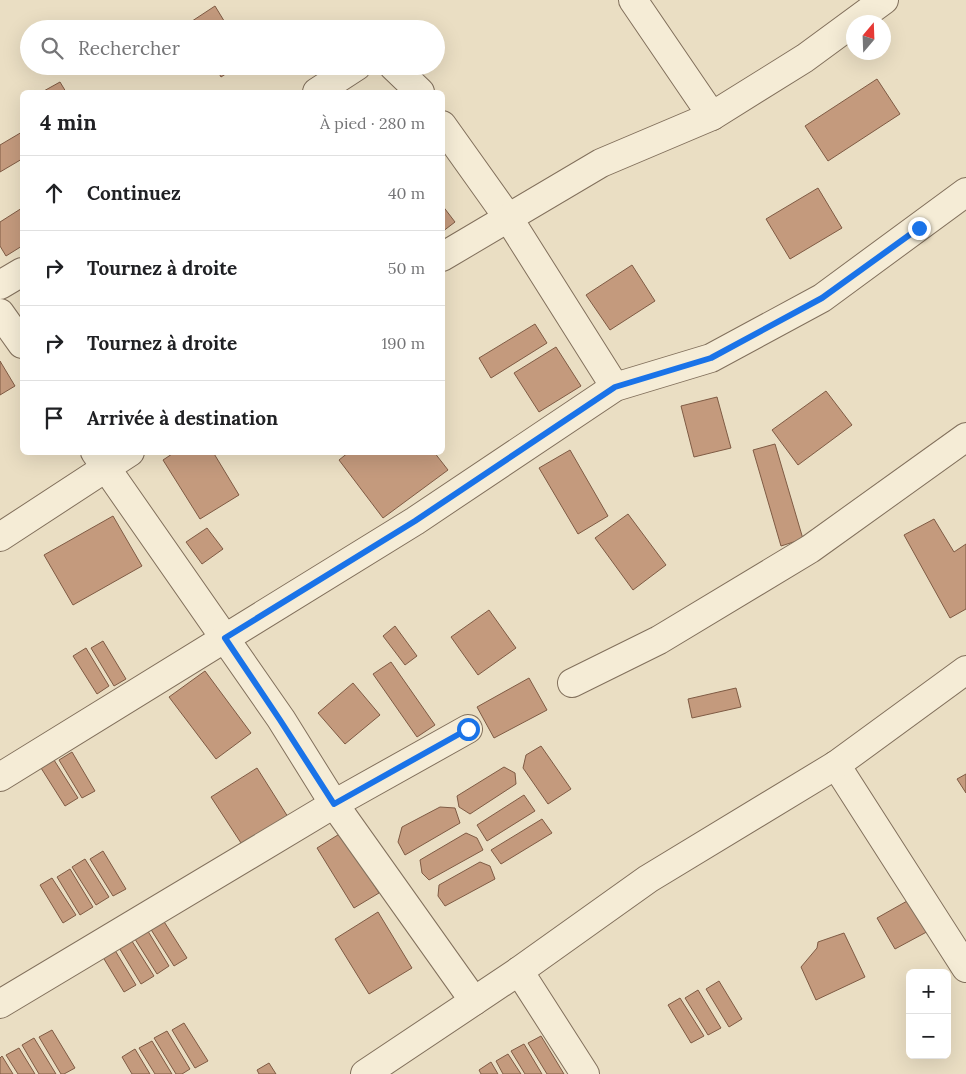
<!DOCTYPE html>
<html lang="fr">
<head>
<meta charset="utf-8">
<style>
  :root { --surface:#fff; --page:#f6f6f6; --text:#202124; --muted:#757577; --line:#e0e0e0 }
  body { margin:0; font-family:Lora,serif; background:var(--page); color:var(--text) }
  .controls { position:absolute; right:15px; bottom:15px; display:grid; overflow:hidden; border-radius:8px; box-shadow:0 5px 20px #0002 }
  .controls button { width:45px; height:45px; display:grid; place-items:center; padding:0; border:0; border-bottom:1px solid var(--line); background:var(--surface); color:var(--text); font:25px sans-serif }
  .compass { position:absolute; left:846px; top:15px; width:45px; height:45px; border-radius:50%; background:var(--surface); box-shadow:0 5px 20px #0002; rotate:19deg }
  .stop { position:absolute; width:15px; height:15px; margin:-11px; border:4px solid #1a73e8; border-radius:50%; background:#fff }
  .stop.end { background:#1a73e8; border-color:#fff; box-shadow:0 1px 5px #0008 }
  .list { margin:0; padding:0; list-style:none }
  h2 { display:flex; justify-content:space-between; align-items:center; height:65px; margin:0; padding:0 20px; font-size:21px }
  h2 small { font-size:16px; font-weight:400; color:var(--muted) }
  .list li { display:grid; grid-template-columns:32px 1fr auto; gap:15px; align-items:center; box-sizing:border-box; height:75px; padding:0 20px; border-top:1px solid var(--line) }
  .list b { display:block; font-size:19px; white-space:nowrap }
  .list em { font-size:16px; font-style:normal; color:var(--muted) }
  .icon { flex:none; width:28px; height:28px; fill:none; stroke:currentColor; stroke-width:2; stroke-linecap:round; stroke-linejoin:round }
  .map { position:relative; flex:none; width:966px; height:1074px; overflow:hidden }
  .search { position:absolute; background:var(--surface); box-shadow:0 5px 20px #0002; left:20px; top:20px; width:425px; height:55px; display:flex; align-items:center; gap:12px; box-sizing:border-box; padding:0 18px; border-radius:28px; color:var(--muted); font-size:19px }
  .panel { position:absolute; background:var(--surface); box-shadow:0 5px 20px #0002; left:20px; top:90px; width:425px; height:365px; border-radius:8px }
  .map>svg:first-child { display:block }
</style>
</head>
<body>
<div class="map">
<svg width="966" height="1074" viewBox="0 0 966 1074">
  <rect width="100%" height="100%" fill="#eadec3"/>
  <g fill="#c49a7d" stroke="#7f5b44">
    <path d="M215,6L229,29H180Z"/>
    <path d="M215,66H238L221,77Z"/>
    <path d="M877,79L900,114L828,161L805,126Z"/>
    <path d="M60,82L66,92H42Z"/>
    <path d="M22,132V159L0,172V145Z"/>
    <path d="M818,188L842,228L790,259L766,219Z"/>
    <path d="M442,205L455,222L442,232Z"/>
    <path d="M22,208V246L6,256L0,246V222Z"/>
    <path d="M632,265L655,301L610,330L586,295Z"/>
    <path d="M535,324L547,343L491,378L479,358Z"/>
    <path d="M556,347L581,386L539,412L514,373Z"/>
    <path d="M0,361L15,386L0,395Z"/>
    <path d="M826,391L852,425L798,465L772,430Z"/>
    <path d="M717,397L731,448L694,457L681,406Z"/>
    <path d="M775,444L803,539L781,546L753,450Z"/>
    <path d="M570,450L608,516L578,534L539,468Z"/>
    <path d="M175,452H213L239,495L200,519L163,460Z"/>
    <path d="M349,452H434L448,470L383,518L339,460Z"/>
    <path d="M628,514L666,565L633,590L595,538Z"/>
    <path d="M113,516L142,566L73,605L44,555Z"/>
    <path d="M934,519L954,552L966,544V609L950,618L904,535Z"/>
    <path d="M207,528L223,549L202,564L186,542Z"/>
    <path d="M489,610L516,648L478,675L451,637Z"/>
    <path d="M395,626L417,656L405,665L383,636Z"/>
    <path d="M103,641L126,679L114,686L91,648Z"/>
    <path d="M86,648L109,686L97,694L73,656Z"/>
    <path d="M391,662L435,725L417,737L373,674Z"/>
    <path d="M205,671L251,733L216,759L169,697Z"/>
    <path d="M529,678L547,710L494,738L477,707Z"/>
    <path d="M353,683L380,715L345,744L318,713Z"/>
    <path d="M736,688L741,707L692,718L688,699Z"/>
    <path d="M541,746L571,789L548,804L523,768L526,755Z"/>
    <path d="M72,752L95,791L82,798L59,760Z"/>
    <path d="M54,760L78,798L65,806L41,768Z"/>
    <path d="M504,767L515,773L516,784L470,814L459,807L457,796Z"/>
    <path d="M257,768L288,817L243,846L211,797Z"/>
    <path d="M966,774V793L957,779Z"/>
    <path d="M524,795L535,811L487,841L477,825Z"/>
    <path d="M440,807L455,808L460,823L405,855L398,842L402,827Z"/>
    <path d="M542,819L552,833L501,864L491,850Z"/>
    <path d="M341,833L379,893L354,908L317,848Z"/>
    <path d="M466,833L477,838L483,850L429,880L422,873L420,860Z"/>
    <path d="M103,851L126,889L113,896L90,859Z"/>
    <path d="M85,859L109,897L96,905L72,867Z"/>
    <path d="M480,862L490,866L495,879L445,906L438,896L439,885Z"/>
    <path d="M70,869L93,907L80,915L57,877Z"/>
    <path d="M52,878L76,915L63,923L40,885Z"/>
    <path d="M916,896L934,928L895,949L877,918Z"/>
    <path d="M378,912L412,968L369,994L335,939Z"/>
    <path d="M163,920L187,958L174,966L150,928Z"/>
    <path d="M146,928L169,966L157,974L133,936Z"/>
    <path d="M844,933L865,977L816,1000L801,967L817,948L818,942Z"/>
    <path d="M130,938L154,976L141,984L118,946Z"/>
    <path d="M113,947L136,985L124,992L101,954Z"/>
    <path d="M719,981L742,1019L729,1027L706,989Z"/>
    <path d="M698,990L721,1028L708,1035L685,998Z"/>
    <path d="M680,998L704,1036L691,1043L668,1005Z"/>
    <path d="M184,1023L208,1061L195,1068L172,1030Z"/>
    <path d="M52,1030L75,1068L64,1074H61L39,1037Z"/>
    <path d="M167,1031L190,1069L182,1074H176L154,1038Z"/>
    <path d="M541,1036L564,1074H547L528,1043Z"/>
    <path d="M34,1038L56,1074H39L22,1045Z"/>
    <path d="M152,1041L172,1074H155L139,1048Z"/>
    <path d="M524,1044L542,1074H525L511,1051Z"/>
    <path d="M19,1048L35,1074H18L6,1055Z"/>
    <path d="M135,1049L150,1074H132L122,1057Z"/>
    <path d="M508,1054L521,1074H503L496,1061Z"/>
    <path d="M2,1056L13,1074H0V1058Z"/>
    <path d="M491,1062L498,1074H481L479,1070Z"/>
    <path d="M269,1063L276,1074H259L257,1070Z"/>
  </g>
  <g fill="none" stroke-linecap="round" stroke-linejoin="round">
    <g stroke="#82705c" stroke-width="30">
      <g id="minor">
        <path d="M633,0L712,116"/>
        <path d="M393,66L420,92"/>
        <path d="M317,92L357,66"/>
        <path d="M442,125L509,219L615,387"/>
        <path d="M442,257L601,163L712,116L805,58L884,0"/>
        <path d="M0,285L22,272"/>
        <path d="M0,313L22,344"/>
        <path d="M95,452L281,719L334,804L474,1001"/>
        <path d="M0,537L130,452"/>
        <path d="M572,683L659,640L810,549L966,437"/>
        <path d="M836,765L966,968"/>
        <path d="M0,777L415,521L615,387L711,358L822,298L966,192"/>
        <path d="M519,971L585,1074"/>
        <path d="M0,1004L334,804L468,729"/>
        <path d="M365,1074L519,971L648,879L836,765L966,670"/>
      </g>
    </g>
    <use href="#minor" stroke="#f5ecd6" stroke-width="28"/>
  </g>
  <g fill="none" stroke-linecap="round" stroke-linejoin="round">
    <path stroke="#1a73e8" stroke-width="6" d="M468,729L334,804L280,720L225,638L415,521L615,387L711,358L822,298L919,228"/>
  </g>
</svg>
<div class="controls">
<button>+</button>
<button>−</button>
</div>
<svg class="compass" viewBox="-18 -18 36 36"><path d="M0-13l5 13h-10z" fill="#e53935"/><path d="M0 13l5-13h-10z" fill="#757577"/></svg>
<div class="stop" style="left:468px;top:729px"></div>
<div class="stop end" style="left:919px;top:228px"></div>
<div class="search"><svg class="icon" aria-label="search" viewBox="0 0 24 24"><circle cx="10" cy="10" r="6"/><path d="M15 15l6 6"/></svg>Rechercher</div>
<section class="panel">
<h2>4 min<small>À pied · 280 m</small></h2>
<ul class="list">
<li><svg class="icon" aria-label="ahead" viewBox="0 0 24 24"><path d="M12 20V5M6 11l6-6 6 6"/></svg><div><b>Continuez</b></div><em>40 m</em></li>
<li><svg class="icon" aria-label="right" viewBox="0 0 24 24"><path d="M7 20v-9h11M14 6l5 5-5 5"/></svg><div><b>Tournez à droite</b></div><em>50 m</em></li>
<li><svg class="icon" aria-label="right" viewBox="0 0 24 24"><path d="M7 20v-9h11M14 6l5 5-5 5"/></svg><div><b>Tournez à droite</b></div><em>190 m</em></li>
<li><svg class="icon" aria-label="arrive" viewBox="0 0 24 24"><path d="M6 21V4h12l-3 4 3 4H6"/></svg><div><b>Arrivée à destination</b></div></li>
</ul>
</section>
</div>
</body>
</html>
